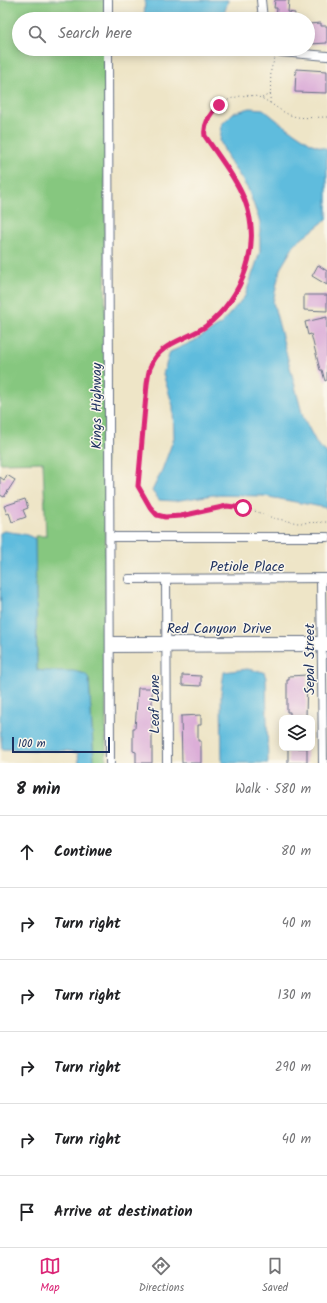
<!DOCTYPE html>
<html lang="en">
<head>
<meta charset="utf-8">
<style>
  :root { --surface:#fff; --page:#f6f6f6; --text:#202124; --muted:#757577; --line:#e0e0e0; --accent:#db2777 }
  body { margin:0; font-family:Kalam,sans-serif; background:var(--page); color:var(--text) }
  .controls { position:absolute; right:12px; bottom:12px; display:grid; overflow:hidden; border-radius:8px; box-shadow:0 2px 10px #0003 }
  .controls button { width:36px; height:36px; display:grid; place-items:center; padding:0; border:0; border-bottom:1px solid var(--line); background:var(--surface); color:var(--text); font:20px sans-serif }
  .scale { position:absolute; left:12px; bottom:10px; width:98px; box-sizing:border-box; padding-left:4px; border:2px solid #1b2f5e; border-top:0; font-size:11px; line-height:14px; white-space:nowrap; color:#1b2f5e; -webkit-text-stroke:3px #fbf7ec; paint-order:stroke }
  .stop { position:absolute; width:12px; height:12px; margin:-9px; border:3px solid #db2777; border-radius:50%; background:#fff }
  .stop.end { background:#db2777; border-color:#fff; box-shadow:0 1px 4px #0008 }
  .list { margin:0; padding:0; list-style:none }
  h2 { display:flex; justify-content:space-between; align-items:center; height:52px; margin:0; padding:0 16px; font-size:17px }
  h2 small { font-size:13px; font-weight:400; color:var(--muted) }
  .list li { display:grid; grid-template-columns:26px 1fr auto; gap:12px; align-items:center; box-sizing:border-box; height:72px; padding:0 16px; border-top:1px solid var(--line) }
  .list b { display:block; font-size:15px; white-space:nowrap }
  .list em { font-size:13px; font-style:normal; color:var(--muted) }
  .icon { flex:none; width:22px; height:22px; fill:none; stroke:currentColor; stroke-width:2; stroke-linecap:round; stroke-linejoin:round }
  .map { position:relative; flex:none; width:327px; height:763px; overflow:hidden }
  .search { position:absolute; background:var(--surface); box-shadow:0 2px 10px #0003; left:12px; right:12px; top:12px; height:44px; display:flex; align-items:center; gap:10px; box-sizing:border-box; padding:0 14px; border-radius:22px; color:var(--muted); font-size:15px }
  .sheet { height:484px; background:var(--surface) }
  nav { display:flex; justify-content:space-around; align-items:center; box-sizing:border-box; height:56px; border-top:1px solid var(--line); background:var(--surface); font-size:11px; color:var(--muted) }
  nav a { display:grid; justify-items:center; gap:2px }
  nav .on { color:var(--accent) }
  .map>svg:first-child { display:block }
</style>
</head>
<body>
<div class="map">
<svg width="327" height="763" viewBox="0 0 327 763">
  <rect width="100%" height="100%" fill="#fbf7ec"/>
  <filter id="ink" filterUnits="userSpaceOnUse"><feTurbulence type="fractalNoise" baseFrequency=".025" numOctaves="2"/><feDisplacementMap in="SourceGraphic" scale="8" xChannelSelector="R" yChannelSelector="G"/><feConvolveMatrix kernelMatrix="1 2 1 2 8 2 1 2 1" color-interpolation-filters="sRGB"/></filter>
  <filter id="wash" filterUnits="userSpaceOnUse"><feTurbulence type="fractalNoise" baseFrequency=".012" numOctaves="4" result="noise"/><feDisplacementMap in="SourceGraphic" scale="16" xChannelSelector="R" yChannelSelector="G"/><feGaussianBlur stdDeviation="0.9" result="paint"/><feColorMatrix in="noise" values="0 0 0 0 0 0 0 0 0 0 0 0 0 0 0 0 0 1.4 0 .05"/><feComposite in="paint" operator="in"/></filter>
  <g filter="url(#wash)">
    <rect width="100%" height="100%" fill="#eee5c7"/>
    <path fill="#86c77f" stroke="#507b6e" d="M0,0H105V19H19V49H105L106,763H94L89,680L37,670L35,536H46L43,462L0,463Z"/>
    <g fill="#5fbcdd" stroke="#3d769e">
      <path d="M145,0H228V1L224,14L212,19H144Z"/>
      <path d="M250,108L263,109L279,122L312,144L327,149V219L295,244L280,269L273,302L303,417L317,444L327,453V508L264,496L213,495L174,501L159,500L152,491L162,470L174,438L173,406L163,374L170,352L194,341L220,325L245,296L260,252V222L248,189L228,158L220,141L222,124L233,113Z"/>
      <path d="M4,531C14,533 27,533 35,539L37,670L43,671H73L86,674L89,680L94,763H79L78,753L69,751L2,749L0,728L1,656L0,533Z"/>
      <path d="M247,669L264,672L266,678L268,763H222L221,693L224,672Z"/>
    </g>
    <g id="blocks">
      <g fill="#dcaed8">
        <path d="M275,0H289L288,12L295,13L294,19H276L277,8H274Z"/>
        <path d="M321,23V26H327V43L311,44L309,24Z"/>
        <path d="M296,69L327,71V93L295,92Z"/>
        <path d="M318,265L327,271V285L312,276Z"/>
        <path d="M304,295H327V311L304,310Z"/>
        <path d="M327,317V380L325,381L322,370H320L311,334L308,335L305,322Z"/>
        <path d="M7,475L15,480L4,497L0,495V477L4,480Z"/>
        <path d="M25,499L28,508L23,510L26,517L12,522L9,513L7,514L4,506Z"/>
        <path d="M182,675L201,676V686L182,685Z"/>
        <path d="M307,675L306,718H290V712H287V680H289V676Z"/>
        <path d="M138,688H152V763H136V752L133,751V728H135Z"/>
        <path d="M201,715V725H198V741H201V763H182L181,716Z"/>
        <rect x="288" y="748" width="19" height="15"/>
      </g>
    </g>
  </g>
  <g filter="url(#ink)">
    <use href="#blocks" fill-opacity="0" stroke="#656f83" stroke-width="1"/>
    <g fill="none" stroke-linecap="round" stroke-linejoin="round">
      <g stroke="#656f83" stroke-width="10">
        <g id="minor">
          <path d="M108,0V19"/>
          <path d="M261,0L263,19"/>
          <path d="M108,49L110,763"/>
          <path d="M275,49L281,52L327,56"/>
          <path d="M110,537H327"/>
          <path d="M321,578L323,763"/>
          <path d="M129,579L327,578"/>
          <path d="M166,579L167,763"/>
          <path d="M111,641H327"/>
          <path d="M111,648L327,647"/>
        </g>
      </g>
      <g stroke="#656f83" stroke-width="1" stroke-dasharray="1 3" stroke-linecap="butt">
        <path d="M262,98L268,95"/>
        <path d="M270,103L271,69L275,58"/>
        <path d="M327,117C316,117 304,119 293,116C282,113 272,103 261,98C237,88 201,109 205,136C219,157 236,178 245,201C262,246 243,297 206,326C187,340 160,342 151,366C148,371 148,378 147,384L138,486L150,507L157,515L165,517L181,516L227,506L252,510L273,518L298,523L327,522"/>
      </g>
      <use href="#minor" stroke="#fff" stroke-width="8"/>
    </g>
  </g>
  <g fill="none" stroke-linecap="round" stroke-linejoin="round" filter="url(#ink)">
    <path stroke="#db2777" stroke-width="5" d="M219,105C210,113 203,125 205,136C219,157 236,178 245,201C262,246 243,297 206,326C187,340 160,342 151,366C148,371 148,378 147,384L138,486L150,507L157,515L165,517L181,516L227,506L243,508"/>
  </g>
  <g text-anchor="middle" stroke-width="3" stroke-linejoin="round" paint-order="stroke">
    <g font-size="14" fill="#1b2f5e" stroke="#fbf7ec">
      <text transform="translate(96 406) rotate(-90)" y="5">Kings Highway</text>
      <text x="247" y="571">Petiole Place</text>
      <text x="219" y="633">Red Canyon Drive</text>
      <text transform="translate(309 659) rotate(-90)" y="5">Sepal Street</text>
      <text transform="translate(154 704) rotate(-90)" y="5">Leaf Lane</text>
    </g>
  </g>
</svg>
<div class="controls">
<button><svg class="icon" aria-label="layers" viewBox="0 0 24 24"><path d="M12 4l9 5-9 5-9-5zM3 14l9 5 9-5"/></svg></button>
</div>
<div class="scale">100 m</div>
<div class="stop" style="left:243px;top:508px"></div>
<div class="stop end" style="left:219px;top:105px"></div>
<div class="search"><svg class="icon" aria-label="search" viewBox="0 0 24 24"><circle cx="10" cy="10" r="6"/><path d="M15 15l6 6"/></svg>Search here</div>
</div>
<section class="sheet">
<h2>8 min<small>Walk · 580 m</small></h2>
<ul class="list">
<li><svg class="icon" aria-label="ahead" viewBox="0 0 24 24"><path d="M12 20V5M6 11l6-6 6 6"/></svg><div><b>Continue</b></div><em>80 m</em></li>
<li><svg class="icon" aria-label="right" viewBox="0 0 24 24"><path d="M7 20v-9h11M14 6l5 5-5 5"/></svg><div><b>Turn right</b></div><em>40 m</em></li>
<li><svg class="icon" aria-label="right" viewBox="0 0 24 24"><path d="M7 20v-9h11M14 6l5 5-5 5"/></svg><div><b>Turn right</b></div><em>130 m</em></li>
<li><svg class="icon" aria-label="right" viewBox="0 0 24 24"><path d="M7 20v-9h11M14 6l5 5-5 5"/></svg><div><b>Turn right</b></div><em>290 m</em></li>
<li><svg class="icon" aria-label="right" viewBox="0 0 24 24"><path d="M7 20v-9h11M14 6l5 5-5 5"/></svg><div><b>Turn right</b></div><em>40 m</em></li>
<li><svg class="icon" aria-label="arrive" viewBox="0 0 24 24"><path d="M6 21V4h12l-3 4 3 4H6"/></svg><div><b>Arrive at destination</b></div></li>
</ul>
</section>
<nav>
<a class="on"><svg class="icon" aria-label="map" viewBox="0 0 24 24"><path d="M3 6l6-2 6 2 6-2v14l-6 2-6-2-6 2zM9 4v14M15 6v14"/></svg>Map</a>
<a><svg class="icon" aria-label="directions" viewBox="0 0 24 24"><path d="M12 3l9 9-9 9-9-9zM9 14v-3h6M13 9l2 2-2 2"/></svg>Directions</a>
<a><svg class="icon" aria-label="saved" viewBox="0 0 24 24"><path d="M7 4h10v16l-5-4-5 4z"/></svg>Saved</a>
</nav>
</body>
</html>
